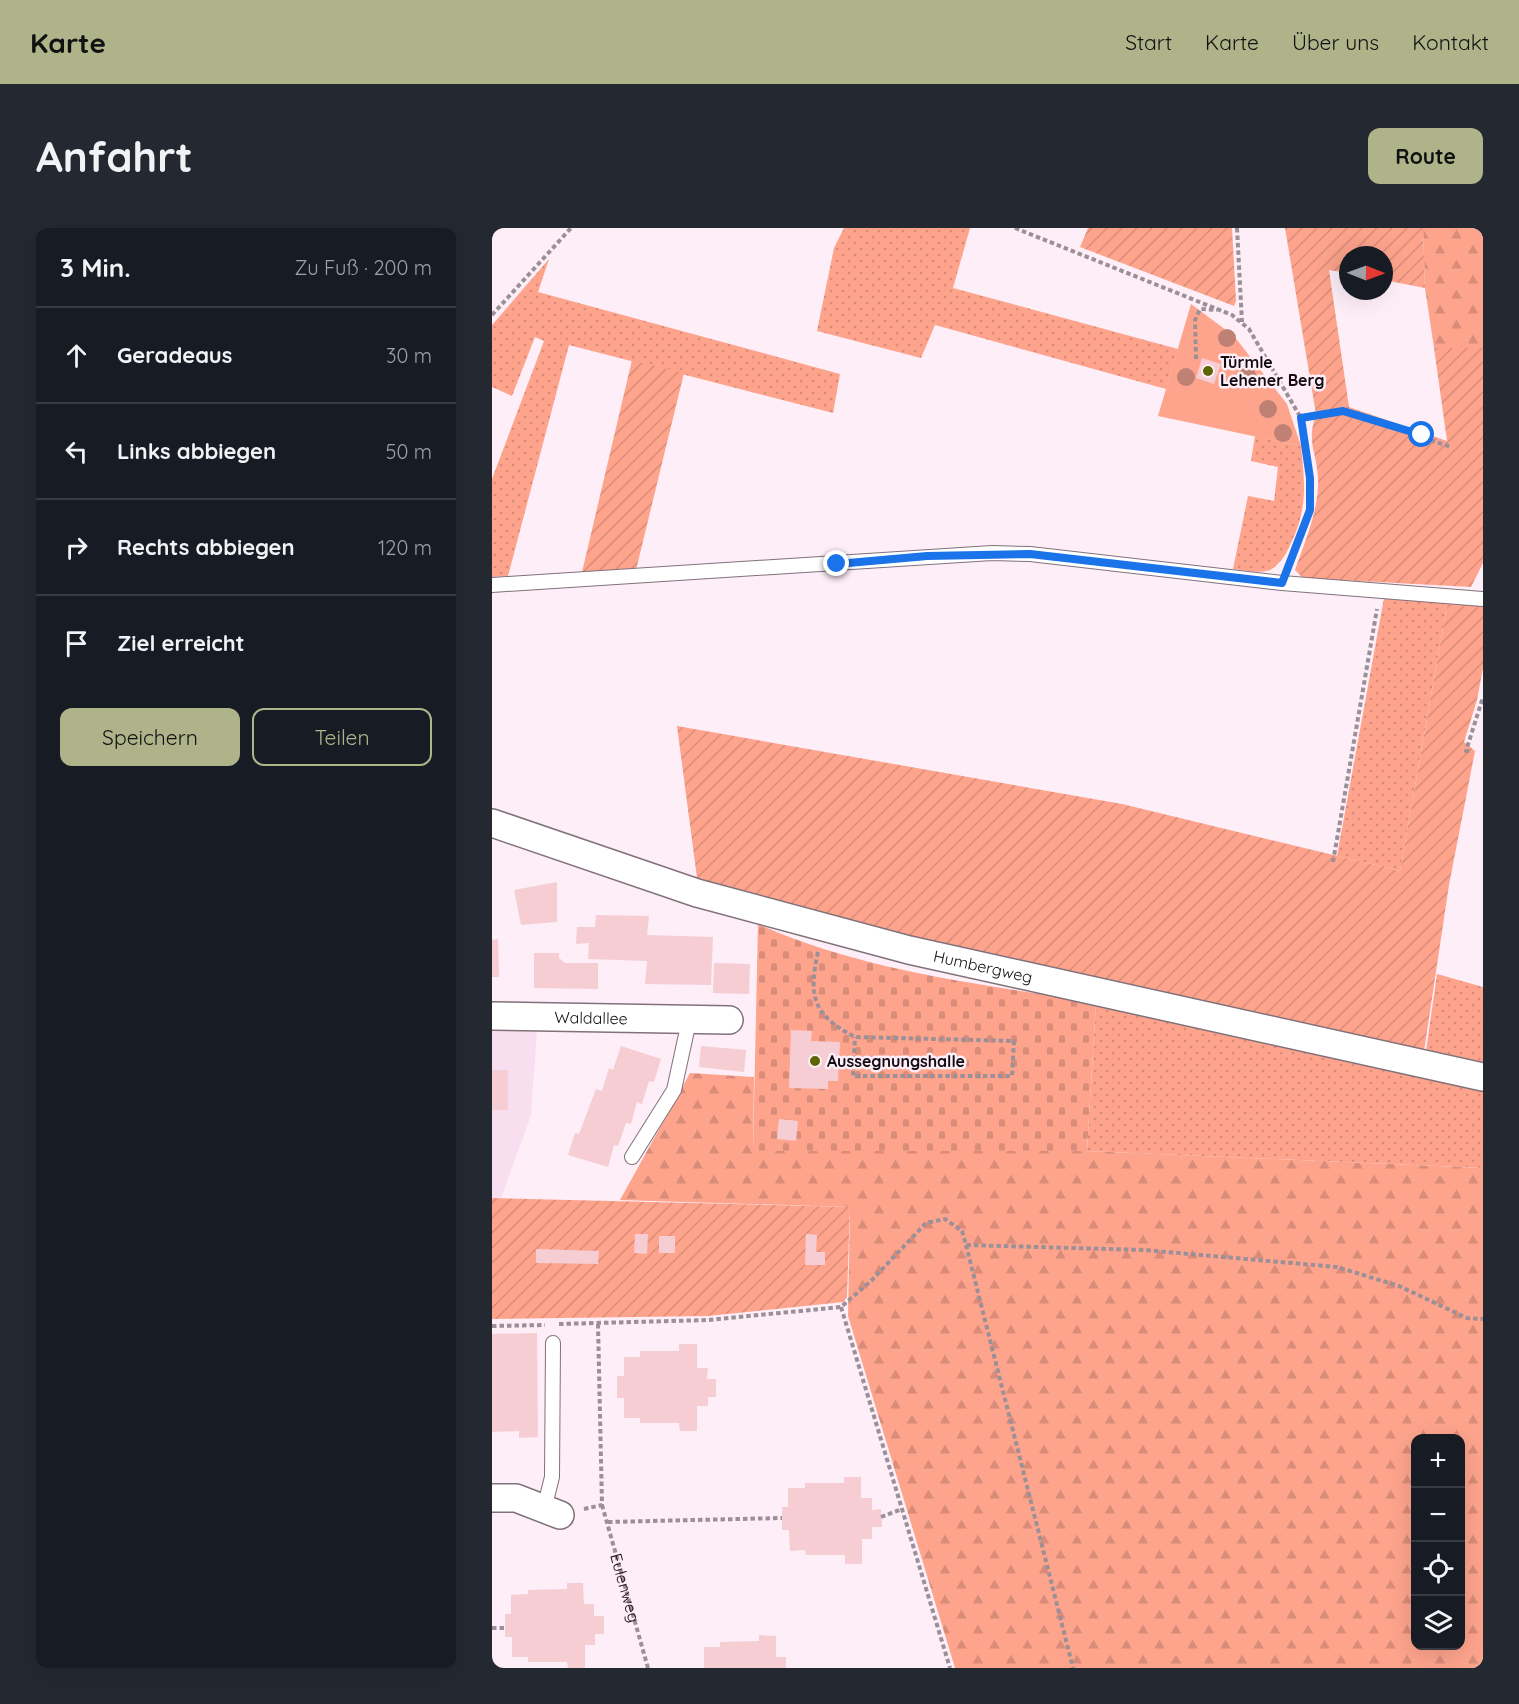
<!DOCTYPE html>
<html lang="de">
<head>
<meta charset="utf-8">
<style>
  :root { --surface:#171b24; --page:#242831; --text:#f1f3f6; --muted:#9ea1a6; --line:#363941; --accent:#aeb389 }
  body { margin:0; font-family:Quicksand,sans-serif; background:var(--page); color:var(--text) }
  .controls { position:absolute; right:18px; bottom:18px; display:grid; overflow:hidden; border-radius:12px; box-shadow:0 6px 24px #0002 }
  .controls button { width:54px; height:54px; display:grid; place-items:center; padding:0; border:0; border-bottom:2px solid var(--line); background:var(--surface); color:var(--text); font:30px sans-serif }
  .compass { position:absolute; left:847px; top:18px; width:54px; height:54px; border-radius:50%; background:var(--surface); box-shadow:0 6px 24px #0002; rotate:91deg }
  .stop { position:absolute; width:18px; height:18px; margin:-14px; border:4px solid #1a73e8; border-radius:50%; background:#fff }
  .stop.end { background:#1a73e8; border-color:#fff; box-shadow:0 2px 6px #0008 }
  .list { margin:0; padding:0; list-style:none }
  h2 { display:flex; justify-content:space-between; align-items:center; height:78px; margin:0; padding:0 24px; font-size:26px }
  h2 small { font-size:20px; font-weight:400; color:var(--muted) }
  .list li { display:grid; grid-template-columns:39px 1fr auto; gap:18px; align-items:center; box-sizing:border-box; height:96px; padding:0 24px; border-top:2px solid var(--line) }
  .list b { display:block; font-size:22px; white-space:nowrap }
  .list em { font-size:20px; font-style:normal; color:var(--muted) }
  .actions { display:flex; gap:12px; padding:18px 24px }
  .actions a { flex:1; padding:14px 0; border:2px solid var(--accent); border-radius:12px; text-align:center; font-size:21px; color:var(--accent) }
  .actions .main { background:var(--accent); color:#111 }
  .icon { flex:none; width:33px; height:33px; fill:none; stroke:currentColor; stroke-width:2; stroke-linecap:round; stroke-linejoin:round }
  .map { position:relative; flex:none; width:991px; height:1440px; overflow:hidden; border-radius:12px }
  header { display:flex; align-items:center; gap:36px; box-sizing:border-box; height:84px; padding:0 30px; background:var(--accent); color:#111 }
  header strong { font-size:28px }
  nav { display:flex; gap:33px; margin-inline-start:auto; font-size:21px }
  .intro { display:flex; align-items:center; justify-content:space-between; box-sizing:border-box; height:144px; padding:0 36px }
  h1 { margin:0; font-size:42px }
  .button { padding:15px 27px; border-radius:12px; background:var(--accent); color:#111; font-size:21px; font-weight:700 }
  main { display:flex; gap:36px; padding:0 36px }
  aside { flex:1; background:var(--surface); border-radius:12px; box-shadow:0 6px 24px #0002 }
  .map>svg:first-child { display:block }
</style>
</head>
<body>
<header>
<strong>Karte</strong>
<nav><a>Start</a><a>Karte</a><a>Über uns</a><a>Kontakt</a></nav>
</header>
<div class="intro"><h1>Anfahrt</h1><a class="button">Route</a></div>
<main>
<aside>
<h2>3 Min.<small>Zu Fuß · 200 m</small></h2>
<ul class="list">
<li><svg class="icon" aria-label="ahead" viewBox="0 0 24 24"><path d="M12 20V5M6 11l6-6 6 6"/></svg><div><b>Geradeaus</b></div><em>30 m</em></li>
<li><svg class="icon" aria-label="left" viewBox="0 0 24 24"><path d="M17 20v-9H6M10 6l-5 5 5 5"/></svg><div><b>Links abbiegen</b></div><em>50 m</em></li>
<li><svg class="icon" aria-label="right" viewBox="0 0 24 24"><path d="M7 20v-9h11M14 6l5 5-5 5"/></svg><div><b>Rechts abbiegen</b></div><em>120 m</em></li>
<li><svg class="icon" aria-label="arrive" viewBox="0 0 24 24"><path d="M6 21V4h12l-3 4 3 4H6"/></svg><div><b>Ziel erreicht</b></div></li>
</ul>
<div class="actions"><a class="main">Speichern</a><a>Teilen</a></div>
</aside>
<div class="map">
<svg width="991" height="1440" viewBox="0 0 991 1440">
  <defs>
    <pattern id="grass-dots" width="8" height="8" patternUnits="userSpaceOnUse" patternTransform="scale(1.5)"><rect width="8" height="8" fill="#fea48d"/><path d="M2 2h.1M6 6h.1" fill="none" stroke="#d98c79" stroke-width="1.8" stroke-linecap="round"/></pattern>
    <pattern id="forest-firs" width="22" height="20" patternUnits="userSpaceOnUse" patternTransform="scale(1.5)"><rect width="22" height="20" fill="#fea48d"/><path d="M5 1l3.5 6h-7zM16 11l3.5 6h-7z" fill="#d98c79"/></pattern>
    <pattern id="cemetery-stones" width="16" height="16" patternUnits="userSpaceOnUse" patternTransform="scale(1.5)"><rect width="16" height="16" fill="#fea48d"/><path d="M2 7V4a2 2 0 0 1 4 0v3zM10 15v-3a2 2 0 0 1 4 0v3z" fill="#d98c79"/></pattern>
    <pattern id="garden-furrows" width="10" height="10" patternUnits="userSpaceOnUse" patternTransform="scale(1.5)"><rect width="10" height="10" fill="#fea48d"/><path d="M-1 1l2-2M0 10L10 0M9 11l2-2" fill="none" stroke="#d98c79"/></pattern>
  </defs>
  <rect width="100%" height="100%" fill="#fdeef7"/>
  <path fill="#f8deee" d="M0,799L45,800L39,887L9,970H0Z"/>
  <g fill="url(#grass-dots)">
    <path d="M352,0H478L461,60L686,121L674,161L443,97L429,130L325,103L342,20Z"/>
    <path d="M57,31L46,64L348,146L341,185L77,117L16,348L0,349V251L52,113L43,109L20,168L0,159V97Z"/>
    <path d="M763,208L809,218C813,257 816,281 798,317C794,327 787,337 778,342C768,346 751,342 741,341L756,268L782,273L786,239L759,233Z"/>
    <path d="M892,370L956,372L908,643L845,628Z"/>
    <path d="M945,746L991,759V841L933,830Z"/>
    <path d="M604,775L991,855V940L595,923Z"/>
  </g>
  <g fill="url(#forest-firs)" fill-rule="evenodd">
    <path d="M931,0H991V120H942L933,60Z"/>
    <path d="M198,845L262,849L261,923H595L991,940V1440H463L356,1088L358,979L128,972ZM924,1210H968V1418H924Z"/>
  </g>
  <path fill="url(#cemetery-stones)" d="M266,696C372,744 491,756 604,775L595,923H261Z"/>
  <path fill="#fea48d" d="M699,76L742,108L795,176L809,218L666,188Z"/>
  <g fill="url(#garden-furrows)">
    <path d="M596,0H740L744,73L742,78L588,19Z"/>
    <path d="M793,0H931L933,60L892,52V27H856V45L837,42L857,179L955,213L942,120H991V335L979,359L811,350L803,342C813,313 827,282 826,251C825,223 814,216 824,186Z"/>
    <path d="M140,132L192,145L144,342L90,344Z"/>
    <path d="M956,372L991,379V440L985,472L972,514L983,523L957,657L931,830L471,722L205,650L185,498L630,576L908,643Z"/>
    <path d="M0,970L358,979L355,1069L351,1074L216,1088L0,1091Z"/>
  </g>
  <g fill="#f5cdd3">
    <path d="M710,130L729,136L722,156L704,150Z"/>
    <path d="M65,654V694L29,697L22,662Z"/>
    <path d="M104,687L157,688L155,707L221,709L219,757L153,756L155,733L96,731L97,715L84,716L85,699H103Z"/>
    <path d="M6,711L7,749H0V712Z"/>
    <path d="M42,725H67V730L73,735H106V761L42,760Z"/>
    <path d="M222,735L258,736L257,766L221,765Z"/>
    <path d="M299,802L320,803L319,813L348,814L346,853H336V861L297,860Z"/>
    <path d="M129,818L169,831L162,854L157,853L150,876L145,874L139,896L134,895L126,918L122,917L116,939L76,927L83,905L87,906L104,861L110,863L117,840L121,842Z"/>
    <path d="M209,818L254,822L252,844L207,839Z"/>
    <rect x="0" y="842" width="16" height="40"/>
    <path d="M287,891L306,893L304,913L285,911Z"/>
    <path d="M143,1006H156L155,1026L142,1025Z"/>
    <path d="M314,1006L325,1007L324,1024H333V1037H313Z"/>
    <rect x="167" y="1008" width="16" height="17"/>
    <path d="M44,1021L107,1023L106,1036L44,1035Z"/>
    <path d="M45,1105L46,1209L27,1210V1203L0,1204V1106Z"/>
    <path d="M187,1116H205V1140H216L215,1151H224V1169H216V1178H205V1203H188L187,1195H148V1190H132V1170H125V1148H132V1129H148V1123H187Z"/>
    <path d="M352,1249H369V1270H380V1282L389,1281L390,1299H380V1311H370V1336H353V1327H314L313,1322L298,1323L297,1302H290V1279H296V1260H313V1255H352Z"/>
    <path d="M75,1355H91L92,1376H102V1388H112V1406H103V1417H93V1440H76L75,1434H36V1429H20V1409H13V1386H19V1367L36,1366V1362L75,1361Z"/>
    <path d="M267,1407L284,1408V1429H294V1440H212V1419H228V1414L267,1413Z"/>
  </g>
  <g fill="none" stroke-linecap="round" stroke-linejoin="round">
    <g stroke="#81717b" stroke-width="16">
      <g id="service">
        <path d="M0,357L500,325L538,326L790,355L991,371"/>
        <path d="M140,929L182,862L197,793"/>
        <path d="M52,1281L60,1249L61,1115"/>
      </g>
    </g>
    <g stroke="#81717b" stroke-width="30">
      <g id="minor">
        <path id="s2" d="M0,595L205,665L417,722L991,849"/>
        <path id="s3" d="M0,788L237,792"/>
        <path d="M0,1270H24L68,1287"/>
      </g>
    </g>
    <g stroke="#9b9097" stroke-width="4" stroke-dasharray="4.5 3" stroke-linecap="butt">
      <path d="M523,0L740,87L757,101L809,190L818,250V282L795,338"/>
      <path d="M745,0L750,94"/>
      <path d="M0,87L79,0"/>
      <path d="M704,131L703,92L708,81L725,82"/>
      <path d="M809,190L851,183L959,219"/>
      <path d="M977,523H974L991,469"/>
      <path d="M841,634L885,381"/>
      <path d="M326,724C316,769 321,787 363,809L522,813L520,848H361L363,809"/>
      <path d="M474,1017L581,1440"/>
      <path d="M349,1079L458,1440"/>
      <path d="M67,1096L216,1092L349,1079L380,1052L434,995L453,991L470,1003L474,1017L652,1022L845,1039L907,1058L975,1090L991,1091"/>
      <path d="M0,1098L53,1097"/>
      <path id="s1" d="M110,1277L156,1440"/>
      <path d="M92,1281L110,1277L106,1096"/>
      <path d="M389,1289L410,1281"/>
      <path d="M116,1294L290,1290"/>
      <path d="M0,1400H13"/>
    </g>
    <use href="#service" stroke="#fff" stroke-width="14"/>
    <use href="#minor" stroke="#fff" stroke-width="27"/>
  </g>
  <g fill="#c08175">
    <circle cx="735" cy="110" r="9"/>
    <circle cx="755" cy="148" r="9"/>
    <circle cx="694" cy="149" r="9"/>
    <circle cx="776" cy="181" r="9"/>
    <circle cx="791" cy="205" r="9"/>
  </g>
  <g fill="none" stroke-linecap="round" stroke-linejoin="round">
    <path stroke="#1a73e8" stroke-width="8" d="M345,336L435,328L538,326L790,355L818,282V250L809,190L851,183L930,207"/>
  </g>
  <g fill="#5d6504" stroke="#fdeef7" stroke-width="2">
    <circle cx="716" cy="143" r="6"/>
    <circle cx="323" cy="833" r="6"/>
  </g>
  <g text-anchor="middle" stroke-width="5" stroke-linejoin="round" paint-order="stroke">
    <g font-size="16" font-weight="bold" fill="#120c10" stroke="#fdeef7" text-anchor="start">
      <text x="728" y="140">Türmle<tspan x="728" dy="18">Lehener Berg</tspan></text>
      <text x="335" y="839">Aussegnungshalle</text>
    </g>
    <g font-size="16" fill="#120c10" stroke="#fdeef7">
      <text dy="6" stroke="none"><textPath href="#s2" startOffset="512">Humbergweg</textPath></text>
      <text dy="6" stroke="none"><textPath href="#s3" startOffset="99">Waldallee</textPath></text>
      <text dy="6" stroke="none"><textPath href="#s1" startOffset="86">Eulenweg</textPath></text>
    </g>
  </g>
</svg>
<div class="controls">
<button>+</button>
<button>−</button>
<button><svg class="icon" aria-label="locate" viewBox="0 0 24 24"><circle cx="12" cy="12" r="6"/><path d="M12 2v4M12 18v4M2 12h4M18 12h4"/></svg></button>
<button><svg class="icon" aria-label="layers" viewBox="0 0 24 24"><path d="M12 4l9 5-9 5-9-5zM3 14l9 5 9-5"/></svg></button>
</div>
<svg class="compass" viewBox="-18 -18 36 36"><path d="M0-13l5 13h-10z" fill="#e53935"/><path d="M0 13l5-13h-10z" fill="#9ea1a6"/></svg>
<div class="stop" style="left:930px;top:207px"></div>
<div class="stop end" style="left:345px;top:336px"></div>
</div>
</main>
</body>
</html>
